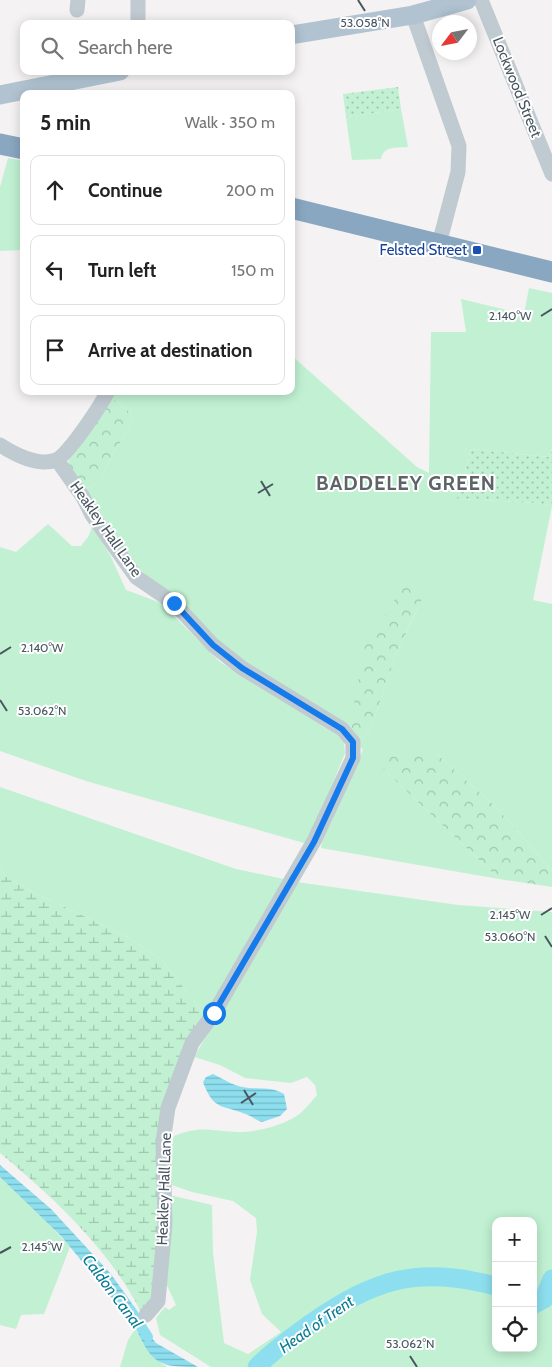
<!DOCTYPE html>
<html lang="en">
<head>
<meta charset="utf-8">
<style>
  :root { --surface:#fff; --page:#f2f2f2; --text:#222; --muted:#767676; --line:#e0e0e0 }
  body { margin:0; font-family:Cabin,sans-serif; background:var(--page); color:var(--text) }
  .controls { position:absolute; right:15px; bottom:15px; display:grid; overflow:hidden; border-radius:10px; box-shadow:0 2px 12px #0003 }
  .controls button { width:45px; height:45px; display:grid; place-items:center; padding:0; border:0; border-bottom:1px solid var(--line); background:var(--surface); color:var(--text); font:25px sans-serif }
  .compass { position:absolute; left:432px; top:15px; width:45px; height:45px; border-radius:50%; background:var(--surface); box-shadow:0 2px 12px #0003; rotate:238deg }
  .stop { position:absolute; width:15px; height:15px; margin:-11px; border:4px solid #157beb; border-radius:50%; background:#fff }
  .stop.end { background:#157beb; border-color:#fff; box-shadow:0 1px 5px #0008 }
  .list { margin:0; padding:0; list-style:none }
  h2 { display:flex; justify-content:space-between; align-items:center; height:65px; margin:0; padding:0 20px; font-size:21px }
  h2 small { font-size:16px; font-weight:400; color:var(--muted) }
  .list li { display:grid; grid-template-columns:32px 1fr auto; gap:15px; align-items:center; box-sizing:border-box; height:70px; margin:0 10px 10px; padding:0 10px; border:1px solid var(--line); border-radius:10px }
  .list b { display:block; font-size:19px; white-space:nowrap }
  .list em { font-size:16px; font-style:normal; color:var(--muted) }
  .icon { flex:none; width:28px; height:28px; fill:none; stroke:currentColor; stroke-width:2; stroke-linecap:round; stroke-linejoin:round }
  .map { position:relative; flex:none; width:552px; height:1367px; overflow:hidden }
  .search { position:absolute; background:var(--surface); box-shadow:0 2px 12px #0003; left:20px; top:20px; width:275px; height:55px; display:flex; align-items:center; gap:12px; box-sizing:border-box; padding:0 18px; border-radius:10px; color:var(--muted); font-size:19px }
  .panel { position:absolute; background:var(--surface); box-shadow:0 2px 12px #0003; left:20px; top:90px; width:275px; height:305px; border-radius:10px }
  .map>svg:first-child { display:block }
</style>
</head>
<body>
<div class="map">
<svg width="552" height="1367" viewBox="0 0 552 1367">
  <defs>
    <pattern id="forest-crowns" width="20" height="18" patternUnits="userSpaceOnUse" patternTransform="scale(1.25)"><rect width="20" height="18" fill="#c1f1d2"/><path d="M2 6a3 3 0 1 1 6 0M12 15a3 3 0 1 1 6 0" fill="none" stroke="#9fc6ae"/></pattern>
    <pattern id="wetland-marsh" width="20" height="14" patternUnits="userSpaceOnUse" patternTransform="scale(1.25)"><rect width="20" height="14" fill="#c1f1d2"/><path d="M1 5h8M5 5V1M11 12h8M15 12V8" fill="none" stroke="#9fc6ae"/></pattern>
    <pattern id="garden-dots" width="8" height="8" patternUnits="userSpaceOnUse" patternTransform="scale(1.25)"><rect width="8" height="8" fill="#c1f1d2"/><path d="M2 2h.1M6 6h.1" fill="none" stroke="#9fc6ae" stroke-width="1.8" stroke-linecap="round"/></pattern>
    <pattern id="water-rules" width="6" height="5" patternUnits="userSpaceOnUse" patternTransform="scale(1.25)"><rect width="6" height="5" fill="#8ddfef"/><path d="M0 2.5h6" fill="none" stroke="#75b8c5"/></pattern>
  </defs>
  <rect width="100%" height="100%" fill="#f4f2f2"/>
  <g fill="#c1f1d2" fill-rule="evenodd">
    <path d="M401,109L408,147C396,148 383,146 381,159L352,160L346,117Z"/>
    <path d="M8,158L24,161V250L0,251V187Z"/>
    <path d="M529,288L552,293V448L550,457L471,449L457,499L539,503L552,506L533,600L552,604V871L497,808L437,754L377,763L499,879L321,848L323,834L363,750L358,744L371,728L397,652L419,606L349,729L217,643L127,557L84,489L100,483L113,453L128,431L132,421L131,413L112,398L114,391H291V355L417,467L429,473L431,332H466L461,299L524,314Z"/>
    <path d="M48,524L72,546H81L88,537L93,525L111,557L126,590L161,603L220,662L337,735L344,743L345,753L310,840L304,843L86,781L0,751V547L16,552Z"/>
    <path d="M0,787L236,869L284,879L206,1017L162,960L124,935L37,894L5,876L0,865Z"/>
    <path d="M297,882L458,905L552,912V1367H211L160,1335L156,1318L165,1307L169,1310L176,1305L164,1279L169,1197L174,1196L212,1205L213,1253L224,1343L248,1354L281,1332L262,1314L250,1280L257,1232L256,1218L233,1201L192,1192L169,1184L171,1146L174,1136C202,1125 210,1131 238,1132C257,1132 282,1126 298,1115C305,1110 311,1102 317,1095L315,1085L307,1077L291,1083L245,1078L220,1065L194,1057ZM496,1221H533V1348H496Z"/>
    <path d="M0,1177L34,1208L70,1247L44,1314L21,1315L16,1329L0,1325Z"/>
    <path d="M136,1328C143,1344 152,1358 167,1367H120L128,1340Z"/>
  </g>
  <g fill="url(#forest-crowns)">
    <path d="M112,398L131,413L132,421L128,431L113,453L100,483L84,489L68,469L69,457Z"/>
    <path d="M404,585L423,597L397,652L371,728L358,744L349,729L365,646Z"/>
    <path d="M392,751L437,754L497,808L552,871V887L499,879L377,763L376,757Z"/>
  </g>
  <path fill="url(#wetland-marsh)" d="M0,865L5,876L37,894L124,935L162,960L206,1017L183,1052L161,1198L152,1299L141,1312C109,1249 54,1198 0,1153Z"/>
  <g fill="url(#garden-dots)">
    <path d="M398,87L401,109L346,117L343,94Z"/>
    <path d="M552,448V506L539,503L457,499L471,449L550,457Z"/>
  </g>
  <g fill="url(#water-rules)">
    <path d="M213,1074C225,1080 235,1087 249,1088C261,1089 272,1087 284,1094L287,1109L280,1116L262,1122C256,1120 253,1117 248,1115C223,1104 214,1112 203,1082L206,1077Z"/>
    <path d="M0,1165L51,1209L110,1273L131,1302L138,1319L132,1322L61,1236L0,1177Z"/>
    <path d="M141,1325L156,1343L198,1367C160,1367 152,1365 136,1328Z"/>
  </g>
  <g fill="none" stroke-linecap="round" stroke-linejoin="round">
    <path stroke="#8ddfef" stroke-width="10" d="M130,1309L148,1337"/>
    <g stroke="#8ddfef" stroke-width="19">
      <path d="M533,1305L544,1299L552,1279"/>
      <path d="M257,1367C272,1351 292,1337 310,1324C377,1278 416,1266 496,1286"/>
    </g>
    <g stroke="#c0cad1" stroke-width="15">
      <path d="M481,0L552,174"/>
      <path d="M77,10L78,0"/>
      <path d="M413,15L459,146L458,172L439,244"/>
      <path d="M138,24V0"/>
      <path d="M0,445C14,454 39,467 56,460C69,454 101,405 108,391"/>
      <path d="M57,460L83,497L92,515L136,577L174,603L213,645L242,668L342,729L353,742V758L314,841L214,1013L192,1043L168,1108L163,1142L165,1224L158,1301L146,1315"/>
    </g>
    <g stroke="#b1c3d1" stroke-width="19">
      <path d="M291,35L413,15L467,0"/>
      <path d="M0,95L120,71"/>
    </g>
    <g stroke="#89a7c1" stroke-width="21">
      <path d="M0,144L24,149"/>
      <path d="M291,208L552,272"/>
    </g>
  </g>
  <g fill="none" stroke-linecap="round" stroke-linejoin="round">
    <path stroke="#157beb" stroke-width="6" d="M174,603L213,645L242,668L342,729L353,742V758L314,842L214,1013"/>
  </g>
  <path fill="none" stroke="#495660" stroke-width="2" d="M358,0L365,11M541,316L552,309M261,481L270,496M258,493L273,484M0,654L11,647M0,700L7,711M541,915L552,908M545,936L552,947M244,1090L253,1105M241,1103L256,1093M0,1253L11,1247M410,1356L417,1367"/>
  <rect fill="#1a4fb4" stroke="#fff" stroke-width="2" x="472" y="245" width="10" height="10" rx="2.5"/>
  <g text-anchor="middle" stroke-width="4" stroke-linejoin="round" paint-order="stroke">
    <g font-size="15" fill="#495660" stroke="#fff">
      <text transform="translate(517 87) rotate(68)" y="5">Lockwood Street</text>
      <text transform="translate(106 529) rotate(55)" y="5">Heakley Hall Lane</text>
      <text transform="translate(164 1189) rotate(-88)" y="5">Heakley Hall Lane</text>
    </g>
    <g font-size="15" fill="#164399" stroke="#fff" text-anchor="end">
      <text x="467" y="255">Felsted Street</text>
    </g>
    <g font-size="16" font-style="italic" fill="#0a7c93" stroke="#fff">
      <text transform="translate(113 1291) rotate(53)" y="6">Caldon Canal</text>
      <text transform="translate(316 1324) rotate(-35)" y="6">Head of Trent</text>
    </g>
    <g font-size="20" font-weight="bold" letter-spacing="1" fill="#5e6367" stroke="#fff">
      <text x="406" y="490">BADDELEY GREEN</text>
    </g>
  </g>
  <g font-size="12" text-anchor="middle" fill="#495660" stroke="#fff" stroke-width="4" stroke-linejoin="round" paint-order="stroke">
    <text x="365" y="27">53.058°N</text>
    <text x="510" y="320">2.140°W</text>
    <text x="42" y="652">2.140°W</text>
    <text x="42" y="715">53.062°N</text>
    <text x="510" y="919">2.145°W</text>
    <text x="510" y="941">53.060°N</text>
    <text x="42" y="1251">2.145°W</text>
    <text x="410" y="1348">53.062°N</text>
  </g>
</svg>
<div class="controls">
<button>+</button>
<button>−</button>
<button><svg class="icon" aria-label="locate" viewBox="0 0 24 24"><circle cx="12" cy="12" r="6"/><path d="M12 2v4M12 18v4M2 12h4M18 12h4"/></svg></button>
</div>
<svg class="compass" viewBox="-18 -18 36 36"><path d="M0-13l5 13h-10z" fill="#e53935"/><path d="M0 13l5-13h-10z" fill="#767676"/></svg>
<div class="stop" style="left:214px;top:1013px"></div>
<div class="stop end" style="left:174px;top:603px"></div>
<div class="search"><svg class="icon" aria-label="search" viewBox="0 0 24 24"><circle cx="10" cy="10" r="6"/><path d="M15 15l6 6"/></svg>Search here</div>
<section class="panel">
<h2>5 min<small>Walk · 350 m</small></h2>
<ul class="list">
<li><svg class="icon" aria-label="ahead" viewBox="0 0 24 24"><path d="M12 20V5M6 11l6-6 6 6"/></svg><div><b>Continue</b></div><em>200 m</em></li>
<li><svg class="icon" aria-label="left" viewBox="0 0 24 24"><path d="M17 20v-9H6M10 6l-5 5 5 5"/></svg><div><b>Turn left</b></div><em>150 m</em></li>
<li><svg class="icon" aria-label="arrive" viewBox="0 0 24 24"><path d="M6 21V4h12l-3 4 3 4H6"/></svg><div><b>Arrive at destination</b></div></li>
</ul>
</section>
</div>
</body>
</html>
